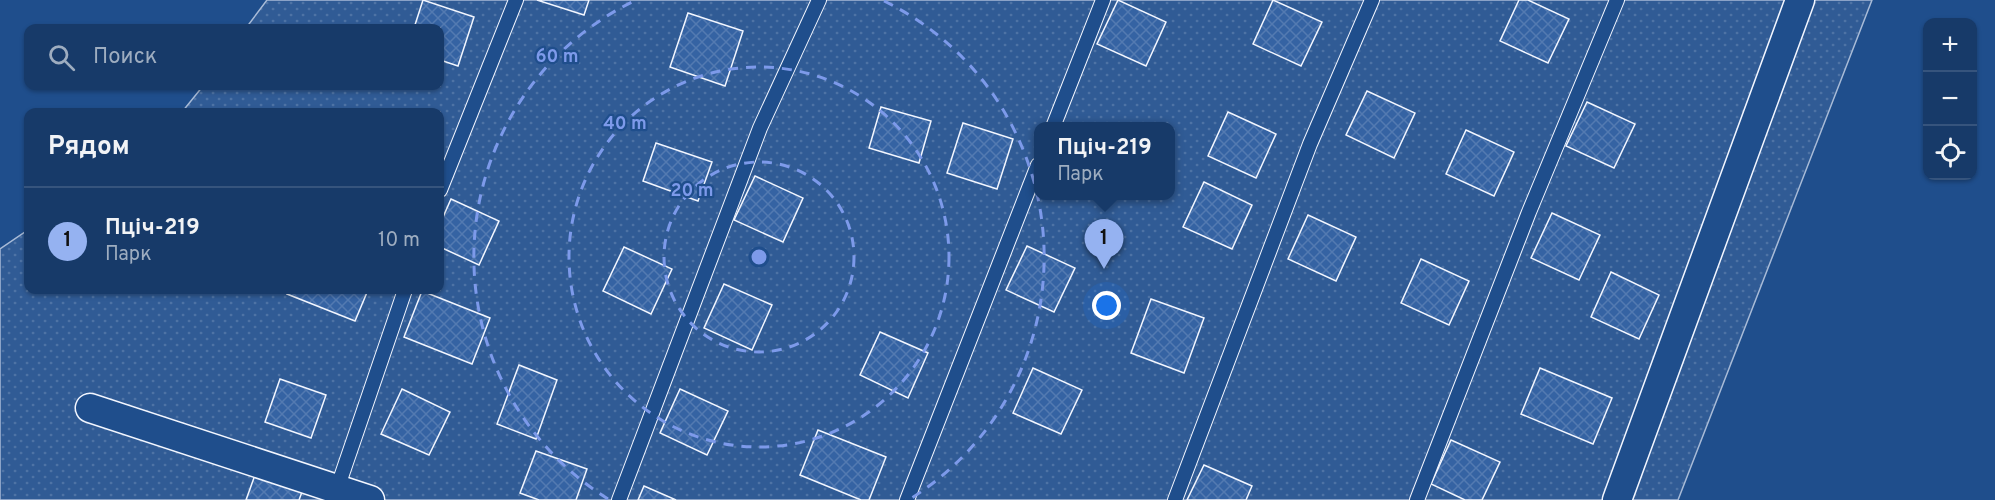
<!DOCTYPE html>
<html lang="ru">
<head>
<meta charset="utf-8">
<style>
  :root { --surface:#173a69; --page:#244571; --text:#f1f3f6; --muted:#9eadc0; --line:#36547d; --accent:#95b2f1 }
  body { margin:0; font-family:Overpass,sans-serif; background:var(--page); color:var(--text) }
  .controls { position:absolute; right:18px; top:18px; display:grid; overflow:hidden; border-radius:12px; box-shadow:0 2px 4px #0004 }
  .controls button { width:54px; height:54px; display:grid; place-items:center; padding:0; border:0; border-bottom:2px solid var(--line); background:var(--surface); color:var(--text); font:30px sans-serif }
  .you { position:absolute; left:1107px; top:306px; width:21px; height:21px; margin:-15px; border:4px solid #fff; border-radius:50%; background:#1a73e8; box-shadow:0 0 0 9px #1a73e833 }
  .badge { display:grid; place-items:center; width:39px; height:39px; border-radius:50%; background:var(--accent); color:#111; font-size:20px; font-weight:700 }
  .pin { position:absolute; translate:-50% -50px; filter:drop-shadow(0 2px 3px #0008) }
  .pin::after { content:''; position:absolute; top:32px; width:21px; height:18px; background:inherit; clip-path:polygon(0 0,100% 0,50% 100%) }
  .popup { position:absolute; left:1034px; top:122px; width:141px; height:78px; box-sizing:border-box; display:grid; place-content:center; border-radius:12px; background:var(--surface); filter:drop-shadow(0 2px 4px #0005); font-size:20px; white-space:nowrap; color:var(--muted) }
  .popup b { font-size:22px; color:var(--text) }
  .popup::after { content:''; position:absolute; left:50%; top:100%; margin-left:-12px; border:12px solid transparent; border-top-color:var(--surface) }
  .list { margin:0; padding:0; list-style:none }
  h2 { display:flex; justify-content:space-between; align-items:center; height:78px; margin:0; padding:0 24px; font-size:26px }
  h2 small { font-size:20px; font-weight:400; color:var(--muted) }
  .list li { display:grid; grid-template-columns:39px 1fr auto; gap:18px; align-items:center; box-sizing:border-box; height:108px; padding:0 24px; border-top:2px solid var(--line) }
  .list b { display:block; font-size:22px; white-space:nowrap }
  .list p { margin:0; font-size:20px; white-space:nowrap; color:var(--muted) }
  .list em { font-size:20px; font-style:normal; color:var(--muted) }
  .icon { flex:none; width:33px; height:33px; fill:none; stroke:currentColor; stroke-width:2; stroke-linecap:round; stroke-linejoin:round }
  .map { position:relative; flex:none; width:1995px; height:500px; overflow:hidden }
  .search { position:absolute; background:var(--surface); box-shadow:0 2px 4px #0004; left:24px; top:24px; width:420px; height:66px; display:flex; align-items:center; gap:15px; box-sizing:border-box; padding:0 21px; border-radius:12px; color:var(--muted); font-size:22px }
  .panel { position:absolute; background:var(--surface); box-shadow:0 2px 4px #0004; left:24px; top:108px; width:420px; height:186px; border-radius:12px }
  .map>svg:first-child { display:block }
</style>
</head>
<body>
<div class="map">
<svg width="1995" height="500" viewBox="0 0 1995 500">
  <defs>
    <pattern id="garden-dots" width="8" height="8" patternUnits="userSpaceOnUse" patternTransform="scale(1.5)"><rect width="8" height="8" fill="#305b95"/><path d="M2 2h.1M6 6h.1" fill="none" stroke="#4e73a5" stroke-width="1.8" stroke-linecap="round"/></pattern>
    <pattern id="building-cross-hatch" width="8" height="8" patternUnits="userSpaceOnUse" patternTransform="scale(1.5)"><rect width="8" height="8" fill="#3563a3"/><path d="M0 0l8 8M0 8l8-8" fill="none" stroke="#537ab1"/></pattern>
  </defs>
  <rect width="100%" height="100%" fill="#1f4e8c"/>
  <path fill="url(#garden-dots)" stroke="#a8bbd7" stroke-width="1.5" fill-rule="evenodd" d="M267,0H1872L1678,500H0V249L28,230V290H440V112H182L203,86H440V28H246ZM1038,127H1170V196H1038Z"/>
  <g fill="url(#building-cross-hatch)" stroke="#f2f6ff" stroke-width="1.5">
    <path d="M423,0L474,17L458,66L440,60V28H414Z"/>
    <path d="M537,0H589L584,15Z"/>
    <path d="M1118,0L1166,22L1146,66L1097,44Z"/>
    <path d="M1273,0L1322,22L1301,66L1253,44Z"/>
    <path d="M1519,0H1528L1569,19L1548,63L1500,41Z"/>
    <path d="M688,13L743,31L725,86L670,67Z"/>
    <path d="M1367,91L1415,113L1394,158L1346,135Z"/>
    <path d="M1587,102L1635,124L1614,168L1566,146Z"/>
    <path d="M881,107L931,121L919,163L869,148Z"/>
    <path d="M1228,112L1276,134L1256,178L1208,156Z"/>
    <path d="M963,123L1013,139L997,189L947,173Z"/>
    <path d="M1466,130L1514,152L1494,196L1446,174Z"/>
    <path d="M656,143L712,162L698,201L643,181Z"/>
    <path d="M755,176L803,198L783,242L734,220Z"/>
    <path d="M1204,182L1252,205L1232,249L1183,227Z"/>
    <path d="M451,199L499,221L479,265L440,247V224Z"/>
    <path d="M1552,213L1600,235L1579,280L1531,258Z"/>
    <path d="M1308,215L1356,237L1336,281L1288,259Z"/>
    <path d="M1027,246L1075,268L1054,312L1006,290Z"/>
    <path d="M624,247L672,269L651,314L603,291Z"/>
    <path d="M1421,259L1469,281L1449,325L1401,303Z"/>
    <path d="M1611,272L1659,295L1639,339L1591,317Z"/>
    <path d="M724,284L772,305L752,350L704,328Z"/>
    <path d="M289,290H368L355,321L287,294Z"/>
    <path d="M422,291L490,318L472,364L404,337Z"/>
    <path d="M1151,299L1204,318L1184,373L1131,353Z"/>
    <path d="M880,332L928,353L908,398L860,375Z"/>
    <path d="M519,365L557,380L536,439L497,424Z"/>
    <path d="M1033,368L1082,390L1061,434L1013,413Z"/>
    <path d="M1540,368L1612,398L1593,444L1521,414Z"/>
    <path d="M280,379L326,395L311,438L265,422Z"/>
    <path d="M402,389L450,412L429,455L381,434Z"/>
    <path d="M680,389L728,411L707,455L660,433Z"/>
    <path d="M818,430L886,457L869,500H861L800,475Z"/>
    <path d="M1451,440L1500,462L1482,500H1465L1431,484Z"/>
    <path d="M536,451L587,469L576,500H539L520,493Z"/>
    <path d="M1204,465L1252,486L1246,500H1187Z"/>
    <path d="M255,475L302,492L299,500H246Z"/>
    <path d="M644,486L676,500H638Z"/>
  </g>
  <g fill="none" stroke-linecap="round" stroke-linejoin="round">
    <g stroke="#f2f6ff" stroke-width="16">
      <g id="lane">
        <path d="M1053,127L1103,0"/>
        <path d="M440,190L516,0"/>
        <path d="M337,489L405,290"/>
        <path d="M619,500L760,128L819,0"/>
        <path d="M907,500L1038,165"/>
        <path d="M1175,500L1310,144L1372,0"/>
        <path d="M1417,500L1529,212L1617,0"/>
      </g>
    </g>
    <g stroke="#f2f6ff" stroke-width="31">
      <g id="street">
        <path d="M90,408L370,500"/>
        <path d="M1617,500L1800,0"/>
      </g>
    </g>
    <use href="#lane" stroke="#1f4e8c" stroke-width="14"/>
    <use href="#street" stroke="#1f4e8c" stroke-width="28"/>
  </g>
  <g fill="none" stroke="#7d9aea" stroke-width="3" stroke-dasharray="10 8">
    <circle cx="759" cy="257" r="95"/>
    <circle cx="759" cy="257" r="190"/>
    <path d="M608 499A285 285 0 0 1 634 1M884 1A285 285 0 0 1 910 499"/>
  </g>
  <circle cx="759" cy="257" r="9" fill="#7d9aea" stroke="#1f4e8c" stroke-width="3"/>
  <g font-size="18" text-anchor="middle" font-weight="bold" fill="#7d9aea" stroke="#1f4e8c" stroke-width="4.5" stroke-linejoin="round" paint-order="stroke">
    <text x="557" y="62">60 m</text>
    <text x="625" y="129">40 m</text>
    <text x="692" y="196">20 m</text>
  </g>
</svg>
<div class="controls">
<button>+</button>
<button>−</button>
<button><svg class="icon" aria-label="locate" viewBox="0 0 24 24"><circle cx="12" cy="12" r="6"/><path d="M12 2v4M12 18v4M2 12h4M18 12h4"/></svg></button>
</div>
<div class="you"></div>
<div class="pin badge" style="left:1104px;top:269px">1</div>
<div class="popup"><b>Пціч-219</b>Парк</div>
<div class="search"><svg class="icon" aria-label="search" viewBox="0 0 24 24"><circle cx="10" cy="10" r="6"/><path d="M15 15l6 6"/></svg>Поиск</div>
<section class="panel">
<h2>Рядом<small></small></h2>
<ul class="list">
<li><span class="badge">1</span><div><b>Пціч-219</b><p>Парк</p></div><em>10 m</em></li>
</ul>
</section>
</div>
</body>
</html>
